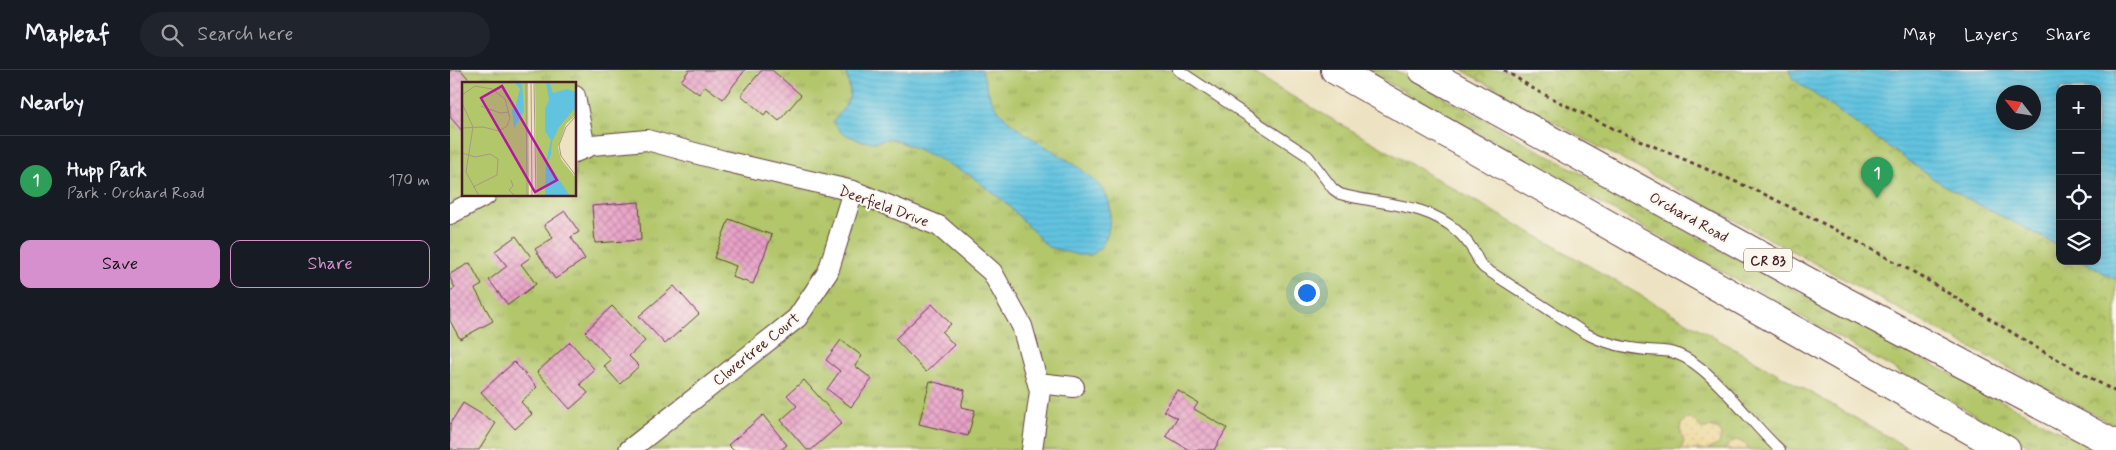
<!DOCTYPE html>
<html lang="en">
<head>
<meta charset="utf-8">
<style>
  :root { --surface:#171b24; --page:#20242c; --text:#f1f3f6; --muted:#9ea1a6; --line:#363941; --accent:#d690ce }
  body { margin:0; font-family:Mynerve,sans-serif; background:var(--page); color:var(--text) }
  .controls { position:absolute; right:15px; top:15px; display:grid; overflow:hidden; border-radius:10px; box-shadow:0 2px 12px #0003 }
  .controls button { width:45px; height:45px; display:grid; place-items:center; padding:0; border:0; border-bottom:1px solid var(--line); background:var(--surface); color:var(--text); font:25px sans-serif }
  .compass { position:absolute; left:1546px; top:15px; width:45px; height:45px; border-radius:50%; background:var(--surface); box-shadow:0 2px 12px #0003; rotate:300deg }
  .you { position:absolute; left:856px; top:222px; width:18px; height:18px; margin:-12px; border:4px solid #fff; border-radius:50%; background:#1a73e8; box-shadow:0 0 0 8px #1a73e833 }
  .badge { display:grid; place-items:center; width:32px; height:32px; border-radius:50%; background:var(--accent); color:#fff; font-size:16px; font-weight:700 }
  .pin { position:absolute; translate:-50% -41px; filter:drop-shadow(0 1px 2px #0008) }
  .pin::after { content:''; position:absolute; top:26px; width:18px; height:15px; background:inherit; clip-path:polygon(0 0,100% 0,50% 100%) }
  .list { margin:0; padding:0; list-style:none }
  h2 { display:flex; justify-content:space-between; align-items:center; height:65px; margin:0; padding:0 20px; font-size:21px }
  h2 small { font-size:16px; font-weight:400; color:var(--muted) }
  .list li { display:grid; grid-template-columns:32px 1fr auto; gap:15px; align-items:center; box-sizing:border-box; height:90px; padding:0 20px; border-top:1px solid var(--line) }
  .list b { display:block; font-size:19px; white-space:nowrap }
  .list p { margin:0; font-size:16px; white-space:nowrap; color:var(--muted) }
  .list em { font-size:16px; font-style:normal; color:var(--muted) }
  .actions { display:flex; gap:10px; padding:15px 20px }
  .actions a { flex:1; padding:11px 0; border:1px solid var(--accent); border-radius:10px; text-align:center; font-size:18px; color:var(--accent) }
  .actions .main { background:var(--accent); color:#111 }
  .icon { flex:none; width:28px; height:28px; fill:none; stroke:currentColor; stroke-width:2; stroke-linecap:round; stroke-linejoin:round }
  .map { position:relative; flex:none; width:1666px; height:380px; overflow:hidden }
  header { display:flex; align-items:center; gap:30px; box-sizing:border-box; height:70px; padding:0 25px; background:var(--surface); border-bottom:1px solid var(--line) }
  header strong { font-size:24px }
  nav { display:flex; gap:28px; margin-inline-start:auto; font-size:18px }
  .search { width:350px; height:45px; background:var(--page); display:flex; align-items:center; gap:12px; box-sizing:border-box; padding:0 18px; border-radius:28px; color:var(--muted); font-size:19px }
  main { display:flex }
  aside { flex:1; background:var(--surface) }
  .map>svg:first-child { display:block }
</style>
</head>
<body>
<header>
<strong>Mapleaf</strong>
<div class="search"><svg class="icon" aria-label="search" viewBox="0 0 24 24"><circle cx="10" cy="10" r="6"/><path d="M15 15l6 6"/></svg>Search here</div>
<nav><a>Map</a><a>Layers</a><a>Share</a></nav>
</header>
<main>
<aside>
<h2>Nearby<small></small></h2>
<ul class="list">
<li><span class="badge" style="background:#2e9e5b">1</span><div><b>Hupp Park</b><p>Park · Orchard Road</p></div><em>170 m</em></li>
</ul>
<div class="actions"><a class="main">Save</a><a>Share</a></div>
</aside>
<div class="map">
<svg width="1666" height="380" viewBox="0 0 1666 380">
  <defs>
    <pattern id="grass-tufts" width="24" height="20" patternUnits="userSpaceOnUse" patternTransform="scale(1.25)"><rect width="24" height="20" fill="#b2c66a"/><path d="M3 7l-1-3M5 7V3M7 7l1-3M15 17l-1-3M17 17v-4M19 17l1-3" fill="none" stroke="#93a057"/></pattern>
    <pattern id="sand-dots" width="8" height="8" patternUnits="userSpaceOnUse" patternTransform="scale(1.25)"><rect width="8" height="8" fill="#eeda9e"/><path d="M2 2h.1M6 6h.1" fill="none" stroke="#cebb88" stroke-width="1.8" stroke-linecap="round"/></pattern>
    <pattern id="park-crowns" width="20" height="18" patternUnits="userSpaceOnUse" patternTransform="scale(1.25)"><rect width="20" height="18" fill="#b2c66a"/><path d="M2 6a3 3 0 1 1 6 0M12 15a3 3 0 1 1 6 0" fill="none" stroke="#93a057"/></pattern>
    <pattern id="water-rules" width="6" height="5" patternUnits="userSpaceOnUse" patternTransform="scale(1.25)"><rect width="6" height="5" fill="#61c3e0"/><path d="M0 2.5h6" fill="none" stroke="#56a7c0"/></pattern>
    <pattern id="building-cross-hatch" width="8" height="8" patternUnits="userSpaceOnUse" patternTransform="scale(1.25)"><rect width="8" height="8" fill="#e8a0c7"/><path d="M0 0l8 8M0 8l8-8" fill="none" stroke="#be82a2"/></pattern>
  </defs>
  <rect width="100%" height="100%" fill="#fbf7ec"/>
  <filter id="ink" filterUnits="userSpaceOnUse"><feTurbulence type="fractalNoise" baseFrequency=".02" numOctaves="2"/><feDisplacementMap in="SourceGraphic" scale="10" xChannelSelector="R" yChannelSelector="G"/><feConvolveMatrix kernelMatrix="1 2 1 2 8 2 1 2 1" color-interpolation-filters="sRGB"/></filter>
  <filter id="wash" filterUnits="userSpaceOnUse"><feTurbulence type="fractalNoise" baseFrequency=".0096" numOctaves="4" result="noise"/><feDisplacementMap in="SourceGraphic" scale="20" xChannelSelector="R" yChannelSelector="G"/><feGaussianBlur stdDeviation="1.12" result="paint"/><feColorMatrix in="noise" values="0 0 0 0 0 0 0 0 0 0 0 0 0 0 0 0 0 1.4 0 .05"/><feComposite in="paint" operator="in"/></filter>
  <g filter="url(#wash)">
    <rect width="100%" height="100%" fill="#ede3c2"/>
    <g fill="url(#grass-tufts)" stroke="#7e724a" fill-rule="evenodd">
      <path d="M0,0H796L1461,380H0ZM14,14H125V125H14Z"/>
      <path d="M916,0H945L1079,75L1476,291L1645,380H1587Z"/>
    </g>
    <g fill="url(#sand-dots)" stroke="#9c7c64">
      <path d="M1238,348L1245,351L1252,359L1259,357L1269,360L1271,365L1269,374L1257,380H1231L1234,371L1230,361L1231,354Z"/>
      <path d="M1286,370L1294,373L1300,380H1274L1280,373Z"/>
    </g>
    <path fill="url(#park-crowns)" stroke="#7e724a" fill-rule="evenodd" d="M1012,0H1666V356L1127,65ZM1610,19H1647V191H1610ZM1554,22H1584V52H1554Z"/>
    <g fill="url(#water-rules)" stroke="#567186" fill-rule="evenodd">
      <path d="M395,0H532C536,15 539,30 550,42C578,74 640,93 657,127C662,137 660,148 659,157C657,169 651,180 641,185H628L598,177L556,133L521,106L493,91L465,78L440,68L426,72L411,71L392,63L383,52C400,29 404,29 395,0Z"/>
      <path d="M1339,0H1368L1406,4L1417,0H1666V210L1633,191H1647V19H1610V177C1569,153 1524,135 1484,109L1343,9ZM1554,22H1584V52H1554Z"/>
    </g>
    <g id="blocks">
      <g fill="url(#building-cross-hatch)">
        <path d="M0,0H11L23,14H14V63L0,47Z"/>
        <path d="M239,0H295L273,29L255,16L249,24L231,11Z"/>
        <path d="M312,0H322L351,25L329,51L317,41L314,45L291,25Z"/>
        <path d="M189,132L191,170L145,173L142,136Z"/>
        <path d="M115,141L129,162L121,167L135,189L105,209L85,179L103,168L94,155Z"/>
        <path d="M279,149L322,165L303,214L282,207L286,196L264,188Z"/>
        <path d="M66,166L81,187L71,194L86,214L58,235L39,210L57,196L45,181Z"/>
        <path d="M20,193L32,215L25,219L43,251L10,269L0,251V221L5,218L0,208V204Z"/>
        <path d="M224,216L249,244L215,274L189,246Z"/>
        <path d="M482,234L501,254L492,262L504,275L476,302L445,269Z"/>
        <path d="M162,236L195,271L179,286L189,296L170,314L154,296L161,290L135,262Z"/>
        <path d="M391,270L412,286L405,296L422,309L401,337L377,319L390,301L376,290Z"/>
        <path d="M120,272L145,300L130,314L138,323L120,339L87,302Z"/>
        <path d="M64,292L87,317L71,332L82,344L65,359L31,322Z"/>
        <path d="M354,310L392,353L361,380H357L331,350L347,336L337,325Z"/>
        <path d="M480,311L515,320L511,337L525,340L518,366L469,354Z"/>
        <path d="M727,320L748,333L744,339L777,358L764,380H739L716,366L727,348L714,341Z"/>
        <path d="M13,333L46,353L29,380H4L0,378V354Z"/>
        <path d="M313,345L337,375L331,380H283L278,375Z"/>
      </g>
    </g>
  </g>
  <g filter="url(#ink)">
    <use href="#blocks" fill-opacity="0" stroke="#623c42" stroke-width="1"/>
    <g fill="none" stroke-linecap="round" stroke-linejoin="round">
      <g stroke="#623c42" stroke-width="12">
        <path id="service" d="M728,0L858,86L883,119L890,124C929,135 976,132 1007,161C1014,167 1019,174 1024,182C1028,188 1028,193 1034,198L1135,263C1153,273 1176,278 1197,280C1206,281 1218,280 1227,284C1261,296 1302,355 1330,380"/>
      </g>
      <g stroke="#623c42" stroke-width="22">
        <g id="minor">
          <path d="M125,26L135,78"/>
          <path d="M125,82L142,75L197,70L274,91L403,121L489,156L542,202L572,256L590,321L582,380"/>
          <path d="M0,144L36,125"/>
          <path d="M588,313L624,317"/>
          <path d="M179,380L347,248L378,202L403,121"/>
        </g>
      </g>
      <g stroke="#623c42" stroke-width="30">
        <g id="primary">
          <path d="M885,0L1556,380"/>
          <path d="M973,0L1364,215L1666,375"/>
        </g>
      </g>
      <path stroke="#623c42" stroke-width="3" stroke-dasharray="4 4" stroke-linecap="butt" d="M1054,0L1087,21L1166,60L1314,124L1386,160L1469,205L1587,278L1666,322"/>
      <use href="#service" stroke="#fff" stroke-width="10"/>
      <use href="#minor" stroke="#fff" stroke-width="20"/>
      <use href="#primary" stroke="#fff" stroke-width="28"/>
    </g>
  </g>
  <g text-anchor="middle" stroke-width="4" stroke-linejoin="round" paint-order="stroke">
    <rect fill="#fbf7ec" stroke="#7f6065" stroke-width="1" x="1294" y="178.5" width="48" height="23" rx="4"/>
    <g font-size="14" font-weight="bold" fill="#4a1f2b">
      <text x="1318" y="195">CR 83</text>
    </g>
    <g font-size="15" fill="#4a1f2b" stroke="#fbf7ec">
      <text transform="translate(434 136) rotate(20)" y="5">Deerfield Drive</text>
      <text transform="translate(1239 147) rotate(29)" y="5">Orchard Road</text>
      <text transform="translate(306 279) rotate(-39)" y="5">Clovertree Court</text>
    </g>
  </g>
  <g transform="translate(12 12)">
    <rect width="114" height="114" fill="#ede3c2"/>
    <path d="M0,0H66L67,114H0Z" fill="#b2c66a"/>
    <path d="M73,0H114V33L104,42L96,65L99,77L114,96V114H75Z" fill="#b2c66a"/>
    <path d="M52,0L60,2L62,29L52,46L50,28L53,26L58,7ZM84,0L88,2L91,11L105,7L114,10V25L97,45L90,60L89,73L85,80L108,114H83L84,80L89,58L83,49V27L87,18Z" fill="#61c3e0"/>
    <path fill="none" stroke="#ac9586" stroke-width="1" d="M64,0L65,114M69,0L70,114M72,0L74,114M0,13L13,4L30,7L43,17L48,36L45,44L37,49L21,45L0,46M0,21L11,45L4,90L17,114M19,24L38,31L47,30M114,34L104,45L97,63L99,74L114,94M0,71L13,75L28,72L36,77L35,93L11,105M49,98L51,104L47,108L53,114"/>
    <path fill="#b5179e" fill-opacity="0.15" stroke="#b5179e" stroke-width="2.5" d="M40,4L95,98L73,110L19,16Z"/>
    <rect width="114" height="114" fill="none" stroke="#4a1f2b" stroke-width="2.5"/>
  </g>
</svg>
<div class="controls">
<button>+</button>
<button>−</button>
<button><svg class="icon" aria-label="locate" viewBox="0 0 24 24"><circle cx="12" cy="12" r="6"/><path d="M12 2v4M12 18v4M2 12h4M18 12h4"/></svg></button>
<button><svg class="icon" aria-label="layers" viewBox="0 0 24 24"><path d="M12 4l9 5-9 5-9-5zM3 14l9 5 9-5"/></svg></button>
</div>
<svg class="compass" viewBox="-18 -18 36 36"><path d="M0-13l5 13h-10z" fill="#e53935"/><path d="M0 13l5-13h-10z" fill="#9ea1a6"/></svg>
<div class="you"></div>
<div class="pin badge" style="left:1427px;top:128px;background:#2e9e5b">1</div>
</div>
</main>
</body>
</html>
